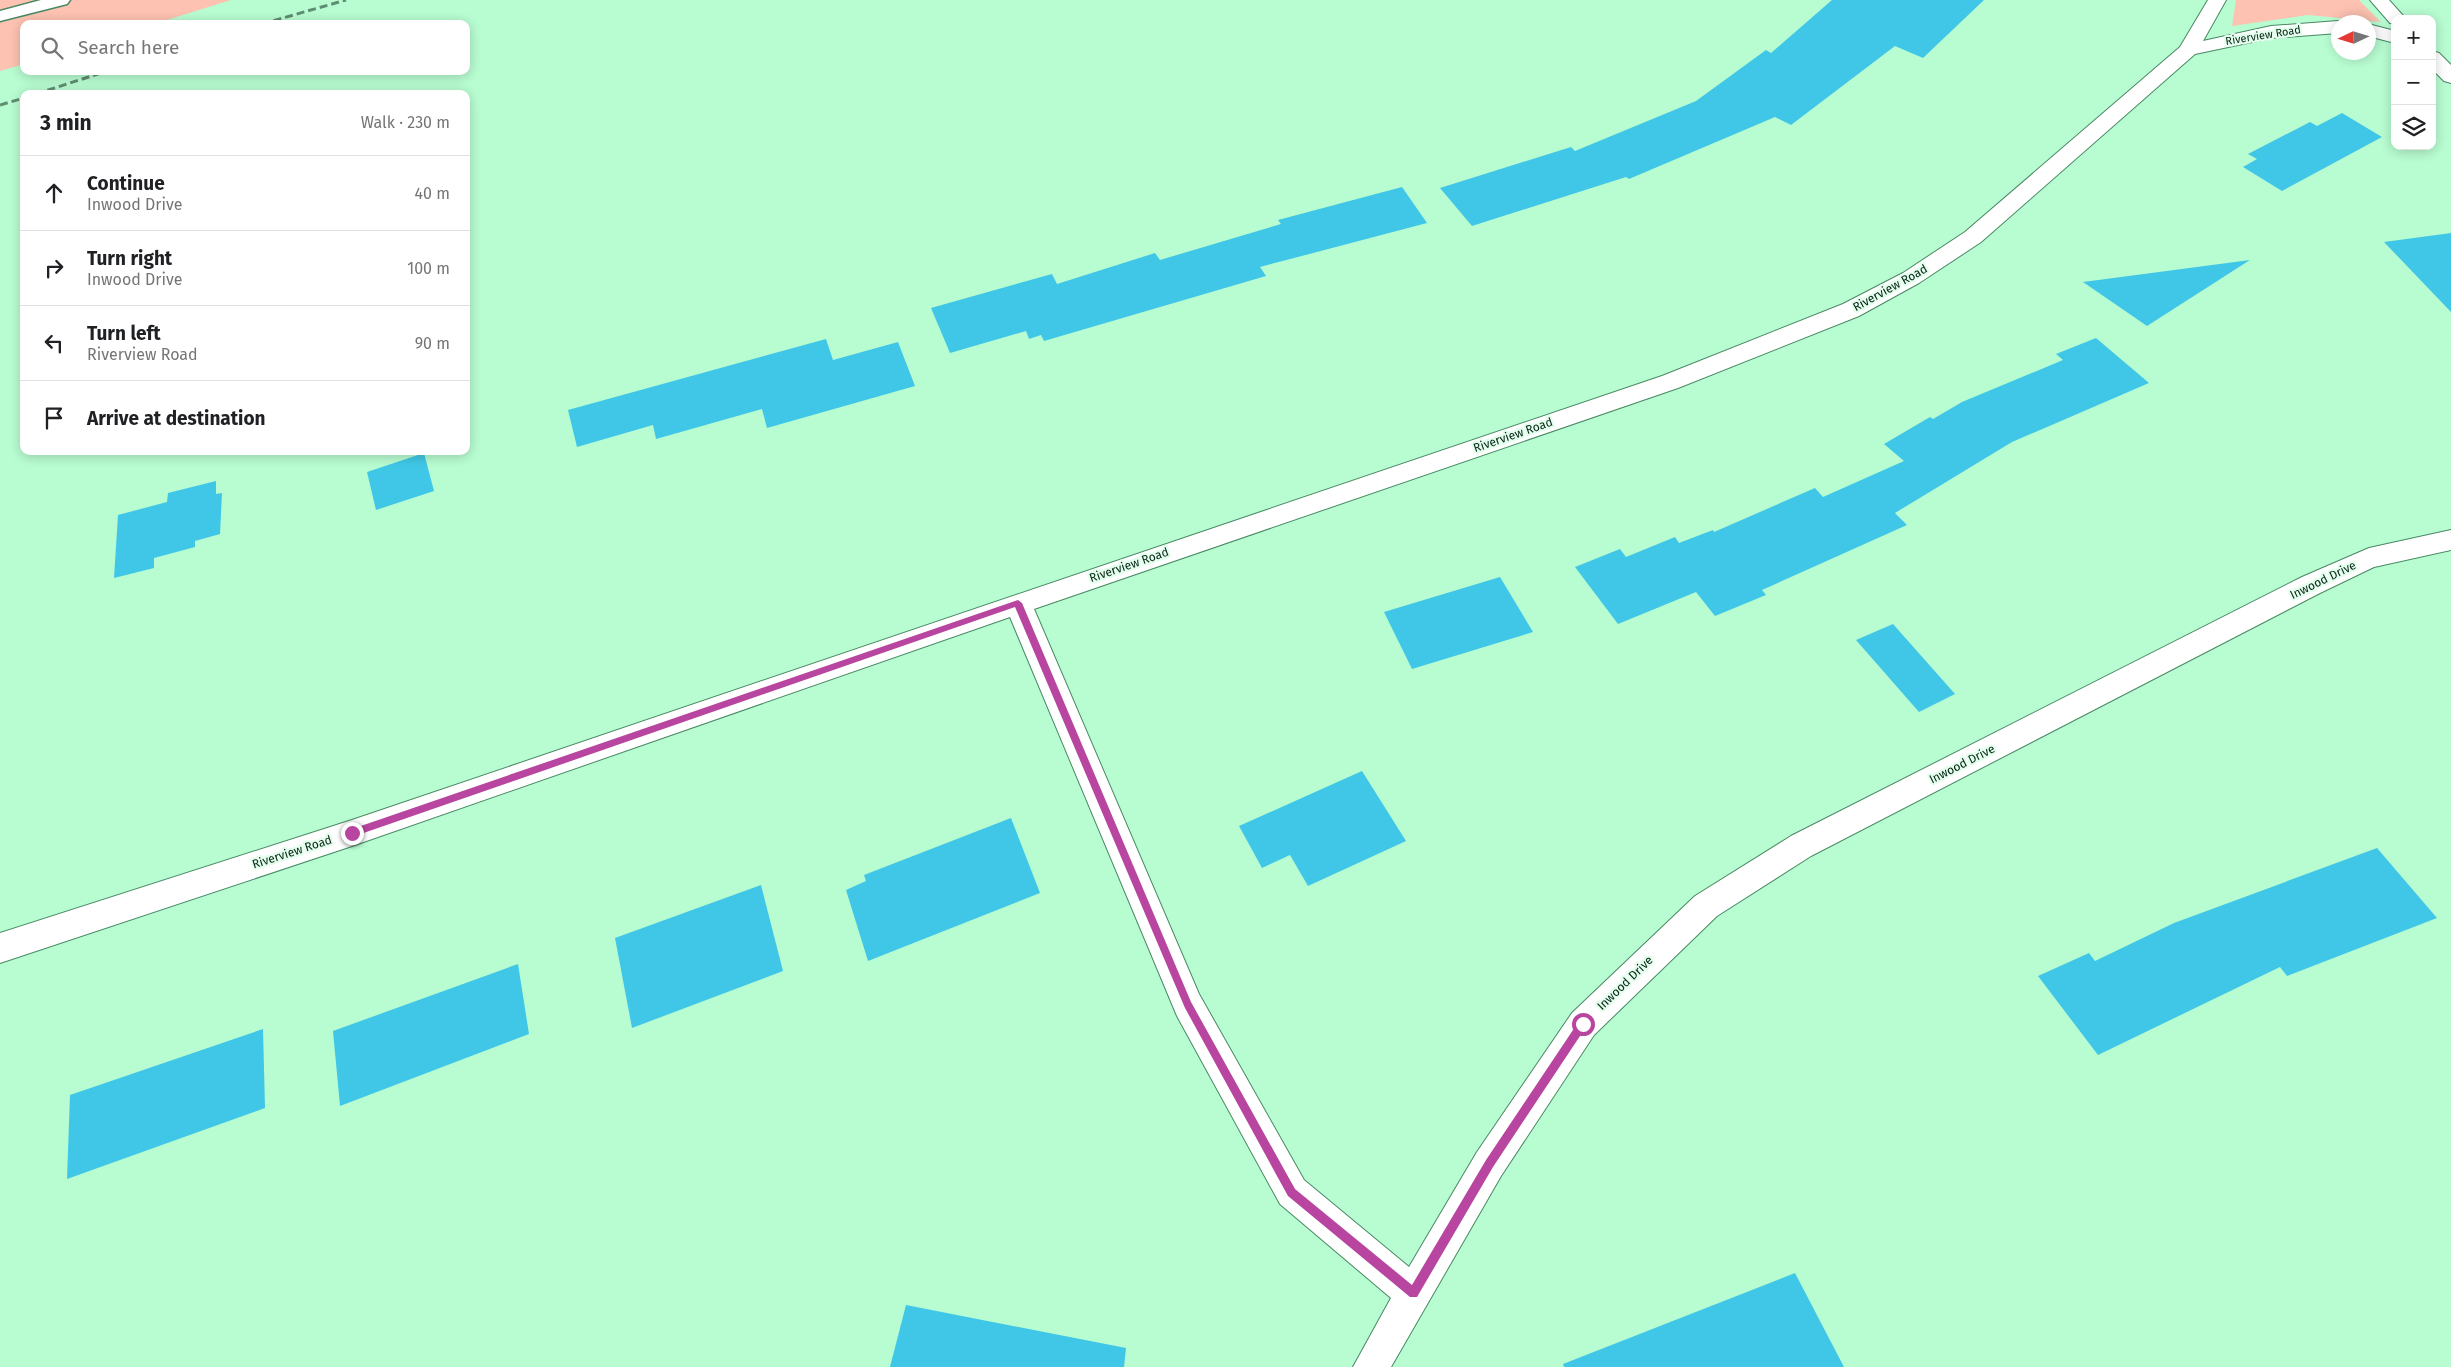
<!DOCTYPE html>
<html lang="en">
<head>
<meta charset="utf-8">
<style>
  :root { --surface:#fff; --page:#f6f6f6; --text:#202124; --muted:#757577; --line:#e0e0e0 }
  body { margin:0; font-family:"Fira Sans",sans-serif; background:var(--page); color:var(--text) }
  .controls { position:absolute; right:15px; top:15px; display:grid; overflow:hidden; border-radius:10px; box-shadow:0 2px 12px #0003 }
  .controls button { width:45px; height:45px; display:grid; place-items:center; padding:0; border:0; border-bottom:1px solid var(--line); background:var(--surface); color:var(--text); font:25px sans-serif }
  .compass { position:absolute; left:2331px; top:15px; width:45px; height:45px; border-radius:50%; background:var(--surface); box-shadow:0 2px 12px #0003; rotate:266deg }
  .stop { position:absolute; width:15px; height:15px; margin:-11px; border:4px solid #b846a0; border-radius:50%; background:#fff }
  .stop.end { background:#b846a0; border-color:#fff; box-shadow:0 1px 5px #0008 }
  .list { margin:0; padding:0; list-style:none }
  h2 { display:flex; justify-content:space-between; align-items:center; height:65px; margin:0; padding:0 20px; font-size:21px }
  h2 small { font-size:16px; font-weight:400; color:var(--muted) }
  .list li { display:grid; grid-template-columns:32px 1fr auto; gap:15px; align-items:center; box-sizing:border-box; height:75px; padding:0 20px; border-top:1px solid var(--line) }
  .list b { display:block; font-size:19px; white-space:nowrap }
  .list p { margin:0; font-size:16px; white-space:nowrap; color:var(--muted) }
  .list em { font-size:16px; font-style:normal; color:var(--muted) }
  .icon { flex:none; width:28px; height:28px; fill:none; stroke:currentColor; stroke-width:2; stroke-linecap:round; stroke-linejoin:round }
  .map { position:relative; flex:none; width:2451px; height:1367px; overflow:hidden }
  .search { position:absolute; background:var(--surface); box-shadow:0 2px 12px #0003; left:20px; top:20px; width:450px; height:55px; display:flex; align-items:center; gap:12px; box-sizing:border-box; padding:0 18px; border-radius:10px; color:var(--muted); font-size:19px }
  .panel { position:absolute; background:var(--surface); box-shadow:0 2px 12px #0003; left:20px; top:90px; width:450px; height:365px; border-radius:10px }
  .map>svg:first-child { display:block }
</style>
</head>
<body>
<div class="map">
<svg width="2451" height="1367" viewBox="0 0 2451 1367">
  <rect width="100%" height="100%" fill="#b8fcd1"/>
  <g fill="#fdc2b1">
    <path d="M0,0H231L154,24H24V64L0,71Z"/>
    <path d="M2236,0H2359L2381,22L2308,15L2232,26Z"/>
  </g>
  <g fill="#40c7e7">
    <path d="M1832,0H1984L1923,58L1895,46L1791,125L1775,117L1629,179L1626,177L1472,226L1440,188L1571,147L1575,151L1696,101L1766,50L1771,53Z"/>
    <path d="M2342,113L2382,137L2282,191L2243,167L2257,159L2248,154L2310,122L2317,126Z"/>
    <path d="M1402,187L1427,223L1260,267L1266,276L1044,341L1041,335L1029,339L1026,331L950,353L931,308L1052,274L1057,284L1155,253L1160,260L1281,224L1278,220Z"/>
    <path d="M2451,233V312L2384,242Z"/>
    <path d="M2250,260L2147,326L2083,282Z"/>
    <path d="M2096,338L2149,383L2012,442L1895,513L1907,525L1762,590L1766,595L1715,616L1696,592L1618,624L1575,567L1620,549L1626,557L1675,537L1679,543L1713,530L1714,532L1815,488L1823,497L1904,461L1884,444L1930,417L1933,419L1962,402L2063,360L2056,354Z"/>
    <path d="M826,339L833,360L898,342L915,386L767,428L762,409L656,439L653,425L577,447L568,410Z"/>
    <path d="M424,453L434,491L376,510L367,472Z"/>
    <path d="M216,481V494L222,493L220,534L195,541V547L154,558V568L114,578L118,515L167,502L168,493Z"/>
    <path d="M1500,577L1533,632L1412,669L1384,612Z"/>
    <path d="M1893,624L1955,694L1919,712L1856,640Z"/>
    <path d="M1362,771L1406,841L1308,886L1290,855L1262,868L1239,826Z"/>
    <path d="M1011,818L1040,893L868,961L846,890L866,881L864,875Z"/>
    <path d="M2377,848L2437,918L2287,976L2280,967L2098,1055L2038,976L2089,953L2095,961L2174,923Z"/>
    <path d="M761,885L783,971L632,1028L615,938Z"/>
    <path d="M518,964L529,1034L340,1106L333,1031Z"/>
    <path d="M263,1029L265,1108L67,1179L70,1095Z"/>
    <path d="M1795,1273L1844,1367H1564L1563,1364Z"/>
    <path d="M906,1305L1126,1348L1124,1367H890Z"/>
  </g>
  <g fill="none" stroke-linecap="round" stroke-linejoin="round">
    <g stroke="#488963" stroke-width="3">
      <path id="service" d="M41,0H70L67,4L0,21V11Z"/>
    </g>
    <g stroke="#488963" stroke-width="2">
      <g id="minor">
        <path d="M2208,0H2226L2203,41L2271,26L2338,21L2343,22H2338V33L2271,38L2195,54L1981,242L1919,283L1859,316L1678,388L1034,609L1199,994L1304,1180L1409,1267L1477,1152L1572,1013L1695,896L1791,836L2302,577L2369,548L2451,530V550L2374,567L2320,593L1811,856L1717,916L1594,1035L1501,1176L1391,1367H1353L1391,1298L1280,1204L1177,1016L1010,617L352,846L0,963V933L352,820L1662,376L1843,304L1903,273L1965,232L2180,47Z"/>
        <path d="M2370,0H2389L2406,19H2395V24L2390,23Z"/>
        <path d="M2368,24L2395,31V43L2368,36Z"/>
        <path d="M2432,51L2439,53L2451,65V83L2444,81L2432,69Z"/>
      </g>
    </g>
    <use href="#service" fill="#fff" fill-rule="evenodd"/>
    <use href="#minor" fill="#fff" fill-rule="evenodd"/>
    <g stroke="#5e8d71" stroke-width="3" stroke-dasharray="8 4" stroke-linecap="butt">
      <path d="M262,24L346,0"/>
      <path d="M36,94L107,71"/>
      <path d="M0,105L24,98"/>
    </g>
  </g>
  <path fill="#b846a0" d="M1018,600L1022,603L1191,1002L1295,1189L1412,1285L1486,1160L1579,1021H1586V1027L1493,1167L1417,1297H1410L1288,1196L1185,1008L1015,607L352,837L348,833L352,829Z"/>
  <g text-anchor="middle" stroke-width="4.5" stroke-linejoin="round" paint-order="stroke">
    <g font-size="11" fill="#092516" stroke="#e4feed">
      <text transform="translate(2263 35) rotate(-9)" y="4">Riverview Road</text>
    </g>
    <g font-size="12" fill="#092516" stroke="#e4feed">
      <text transform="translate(1890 288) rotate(-29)" y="4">Riverview Road</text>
      <text transform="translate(1513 435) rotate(-19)" y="4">Riverview Road</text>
      <text transform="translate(1129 565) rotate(-19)" y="4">Riverview Road</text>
      <text transform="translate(2323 580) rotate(-26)" y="4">Inwood Drive</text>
      <text transform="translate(1962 764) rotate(-27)" y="4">Inwood Drive</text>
      <text transform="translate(292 852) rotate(-18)" y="4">Riverview Road</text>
      <text transform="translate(1625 983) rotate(-44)" y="4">Inwood Drive</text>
    </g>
  </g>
</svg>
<div class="controls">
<button>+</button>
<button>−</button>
<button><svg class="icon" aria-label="layers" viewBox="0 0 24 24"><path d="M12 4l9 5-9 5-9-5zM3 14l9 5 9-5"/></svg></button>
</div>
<svg class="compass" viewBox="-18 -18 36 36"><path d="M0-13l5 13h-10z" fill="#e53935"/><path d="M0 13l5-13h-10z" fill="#757577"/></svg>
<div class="stop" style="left:1583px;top:1024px"></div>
<div class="stop end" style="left:352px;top:833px"></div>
<div class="search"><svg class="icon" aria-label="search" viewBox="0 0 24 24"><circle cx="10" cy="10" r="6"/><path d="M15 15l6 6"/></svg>Search here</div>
<section class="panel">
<h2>3 min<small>Walk · 230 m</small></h2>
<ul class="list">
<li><svg class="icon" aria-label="ahead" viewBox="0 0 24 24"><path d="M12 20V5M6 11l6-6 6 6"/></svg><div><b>Continue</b><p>Inwood Drive</p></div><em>40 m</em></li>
<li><svg class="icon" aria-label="right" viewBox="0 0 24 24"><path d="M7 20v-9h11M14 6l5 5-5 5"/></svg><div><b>Turn right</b><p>Inwood Drive</p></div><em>100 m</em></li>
<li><svg class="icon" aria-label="left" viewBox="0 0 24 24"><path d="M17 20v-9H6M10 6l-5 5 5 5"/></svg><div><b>Turn left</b><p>Riverview Road</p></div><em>90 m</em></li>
<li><svg class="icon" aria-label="arrive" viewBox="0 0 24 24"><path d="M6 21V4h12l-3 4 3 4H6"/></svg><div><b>Arrive at destination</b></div></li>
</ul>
</section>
</div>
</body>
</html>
